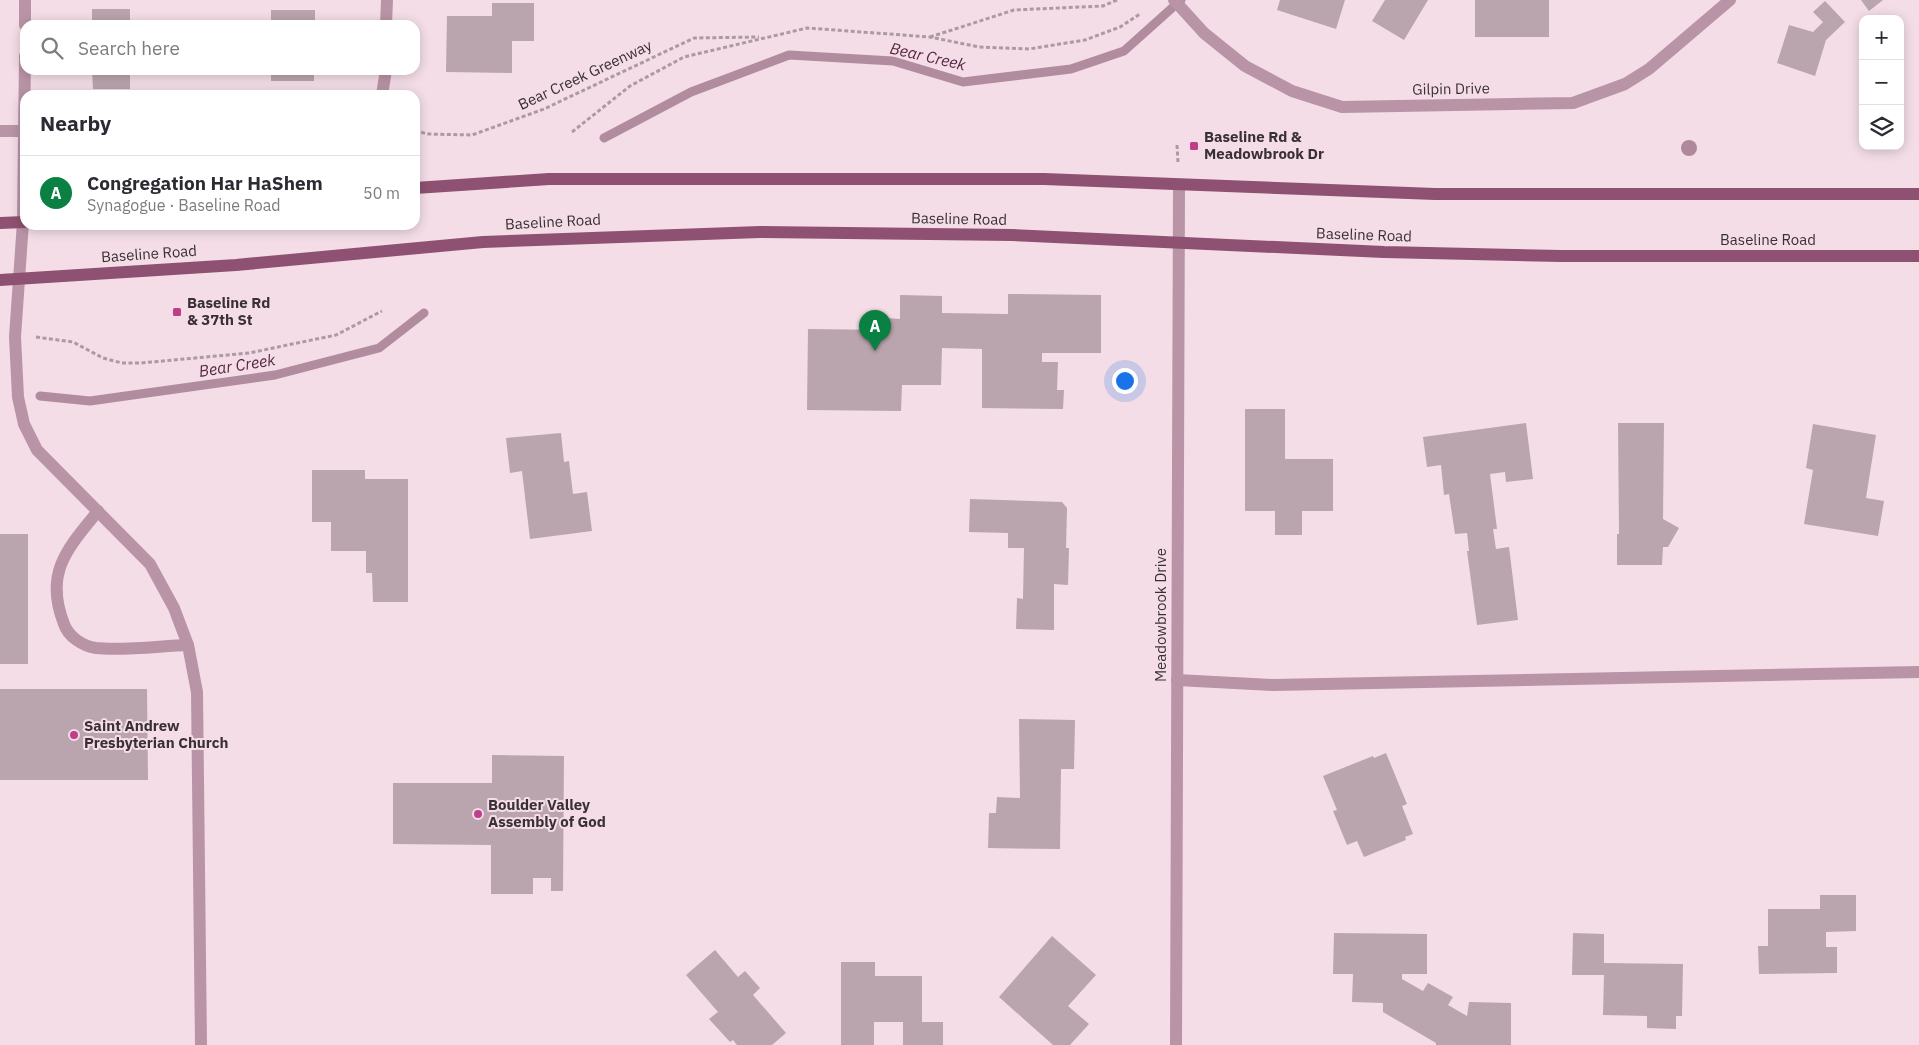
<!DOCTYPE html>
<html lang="en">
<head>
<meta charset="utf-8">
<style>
  :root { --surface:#fff; --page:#f7f7f7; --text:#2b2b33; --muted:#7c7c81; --line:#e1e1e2; --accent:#0b8043 }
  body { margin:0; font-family:"IBM Plex Sans",sans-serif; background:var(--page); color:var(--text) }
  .controls { position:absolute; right:15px; top:15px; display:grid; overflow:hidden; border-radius:10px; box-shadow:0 2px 12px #0003 }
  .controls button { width:45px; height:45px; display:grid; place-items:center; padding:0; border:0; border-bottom:1px solid var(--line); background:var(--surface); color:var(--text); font:25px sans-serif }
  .you { position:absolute; left:1124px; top:380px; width:18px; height:18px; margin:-12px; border:4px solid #fff; border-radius:50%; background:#1a73e8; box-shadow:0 0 0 8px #1a73e833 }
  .badge { display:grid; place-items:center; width:32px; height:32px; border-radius:50%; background:var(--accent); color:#fff; font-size:16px; font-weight:700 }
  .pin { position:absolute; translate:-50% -41px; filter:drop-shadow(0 1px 2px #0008) }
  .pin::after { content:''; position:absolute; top:26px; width:18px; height:15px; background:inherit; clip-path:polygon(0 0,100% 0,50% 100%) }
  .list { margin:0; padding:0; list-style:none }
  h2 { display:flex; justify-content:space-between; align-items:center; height:65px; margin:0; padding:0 20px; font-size:21px }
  h2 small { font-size:16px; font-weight:400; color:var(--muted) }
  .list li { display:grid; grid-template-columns:32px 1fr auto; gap:15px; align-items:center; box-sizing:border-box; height:75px; padding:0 20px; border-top:1px solid var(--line) }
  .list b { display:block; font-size:19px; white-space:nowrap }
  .list p { margin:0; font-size:16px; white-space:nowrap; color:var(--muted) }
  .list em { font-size:16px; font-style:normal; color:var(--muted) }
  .icon { flex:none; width:28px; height:28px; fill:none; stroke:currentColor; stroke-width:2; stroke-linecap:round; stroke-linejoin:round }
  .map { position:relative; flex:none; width:1919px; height:1045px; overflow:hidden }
  .search { position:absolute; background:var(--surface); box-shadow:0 2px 12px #0003; left:20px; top:20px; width:400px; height:55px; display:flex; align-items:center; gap:12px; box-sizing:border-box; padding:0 18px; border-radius:15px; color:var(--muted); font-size:19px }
  .panel { position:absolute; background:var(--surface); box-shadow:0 2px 12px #0003; left:20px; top:90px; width:400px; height:140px; border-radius:15px }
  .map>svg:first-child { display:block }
</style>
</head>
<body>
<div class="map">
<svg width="1919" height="1045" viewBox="0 0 1919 1045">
  <rect width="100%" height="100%" fill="#f4dde7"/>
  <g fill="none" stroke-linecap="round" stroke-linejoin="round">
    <g stroke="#b18c9e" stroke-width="9">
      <path d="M604,138L691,92L789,55L893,61L963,82L1071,69L1124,51L1181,0"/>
      <path d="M40,396L90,401L275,375L379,348L424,313"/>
    </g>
  </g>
  <g fill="#baa4ae">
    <path d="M1280,0H1345L1336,29L1277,10Z"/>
    <path d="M1385,0H1428L1404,40L1372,21Z"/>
    <rect x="1475" y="0" width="74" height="37"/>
    <path d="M1861,0H1883L1869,11Z"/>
    <path d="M1825,1L1845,22L1826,40L1815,76L1777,63L1789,25L1813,32L1823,22L1813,12Z"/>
    <path d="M492,3H534V41H512V73L446,72L447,16H492Z"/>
    <rect x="92" y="9" width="38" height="16"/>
    <rect x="271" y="10" width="44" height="15"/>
    <path d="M92,70H130V89H93Z"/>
    <rect x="271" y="70" width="43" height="11"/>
    <path d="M1008,294L1101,295V353H1042V362H1058L1057,390H1064L1063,409L982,408V349L942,348L941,385H902L901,411L807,410L808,329L887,330V318L900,319V295L942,296V313L1008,314Z"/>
    <path d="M1245,409H1285V459H1333V511H1302V535H1275V511H1245Z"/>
    <path d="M1526,423L1533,479L1506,482L1505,472L1490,474L1497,529H1493L1496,549L1509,547L1518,620L1477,625L1467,551H1469L1467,533L1455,534L1449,494L1444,495L1441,465L1427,467L1423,437Z"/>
    <path d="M1618,423H1664L1663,519L1679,528L1668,547H1663L1662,565H1617V534H1619Z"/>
    <path d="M1813,424L1876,435L1866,498L1884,501L1878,536L1804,524L1813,470L1806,468Z"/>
    <path d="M561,433L564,462L569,461L573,494L587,492L592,531L530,539L522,471L510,473L506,438Z"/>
    <path d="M312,470H365V479H408V602H373L372,573H366V551H331V522H312Z"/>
    <path d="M970,499L1062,502L1067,508L1066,548H1069L1068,585L1054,584V630L1016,629L1017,598L1023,599L1024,548H1008V533L969,532Z"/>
    <rect x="0" y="534" width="28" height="130"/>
    <path d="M0,689H147L148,780H0Z"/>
    <path d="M1019,719L1075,720L1074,769H1061L1060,849L988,848L989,813H996L997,797L1020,798Z"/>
    <path d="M1386,753L1407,804L1402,806L1413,834L1405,837L1406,840L1364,857L1357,841L1347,845L1333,811L1337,810L1323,776L1373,756L1374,758Z"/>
    <path d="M492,755L564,756L563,891H551V878H533V894H491V845L393,844V783H492Z"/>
    <path d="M1820,895H1856V931L1826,932V947H1837V973L1759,974L1758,946H1768V909H1820Z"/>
    <path d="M1334,933L1427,934V974H1402V979L1423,991L1428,983L1453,997L1448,1005L1467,1016L1469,1002L1511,1003V1045H1436V1043L1383,1012V1003L1352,1002L1353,974H1333Z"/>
    <path d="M1573,933L1604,934V963L1683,964L1682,1016H1676V1029L1647,1028V1016L1603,1015L1604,975H1572Z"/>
    <path d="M1052,936L1096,975L1068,1006L1089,1024L1070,1045H1053L999,997Z"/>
    <path d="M715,950L738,977L745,971L760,988L753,995L786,1033L772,1045H737L733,1040L730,1042L709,1019L718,1012L686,975Z"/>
    <path d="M841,962H875V976H922V1022H943V1045H903V1022H874V1045H841Z"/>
  </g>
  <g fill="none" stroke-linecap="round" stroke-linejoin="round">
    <g stroke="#ac9aa2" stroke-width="3" stroke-dasharray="4 2.5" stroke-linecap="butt">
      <path d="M930,37L1014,10L1103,6L1117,0"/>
      <path d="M415,130L427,134L472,135L544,109L694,38L759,37"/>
      <path d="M572,132L630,86L684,57L807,28L930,37L979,47L1029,49L1085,40L1120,27L1140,14"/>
      <path d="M1177,145L1178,162"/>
      <path d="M36,337L73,342L103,358L122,363H141L249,353L336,335L382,311"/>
    </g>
    <g stroke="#b994a6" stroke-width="12">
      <path d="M1174,0L1204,33L1245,66L1292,91L1342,107L1573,103L1625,84L1649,69L1730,0"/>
      <path d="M25,25V0"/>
      <path d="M386,25L387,0"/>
      <path d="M25,56L23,222L15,337L18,397L24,424L37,450L150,564L174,608L188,645L197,692L201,1045"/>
      <path d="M382,95L386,70"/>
      <path d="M0,131H25"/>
      <path d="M98,511C67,549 44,573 64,624C68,636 82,646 96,648C123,651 160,646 188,645"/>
      <path d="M1177,680L1273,685L1919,672"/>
      <path d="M1176,1045L1179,185"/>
    </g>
    <g stroke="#8f5171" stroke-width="12">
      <path d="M415,188L549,179H1044L1435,194H1919"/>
      <path d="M0,223L25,222"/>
      <path d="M0,280L236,265L483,242L760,232L1012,235L1384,252L1561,256H1919"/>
    </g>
  </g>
  <circle fill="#af889b" cx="1689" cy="148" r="8"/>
  <g fill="#be3e89" stroke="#f4dde7" stroke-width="2">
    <rect x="1189" y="141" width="10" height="10" rx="2.5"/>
    <rect x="172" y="307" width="10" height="10" rx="2.5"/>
    <circle cx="74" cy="735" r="5"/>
    <circle cx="478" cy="814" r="5"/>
  </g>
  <g text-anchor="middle" stroke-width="4" stroke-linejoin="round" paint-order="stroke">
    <g font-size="15" fill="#393035" stroke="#f4dde7">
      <text transform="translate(585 75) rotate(-25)" y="5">Bear Creek Greenway</text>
      <text transform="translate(1451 89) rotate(-1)" y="5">Gilpin Drive</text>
      <text transform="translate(959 219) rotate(1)" y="5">Baseline Road</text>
      <text transform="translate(553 222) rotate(-3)" y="5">Baseline Road</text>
      <text transform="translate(1364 235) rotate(2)" y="5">Baseline Road</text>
      <text x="1768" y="245">Baseline Road</text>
      <text transform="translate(149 254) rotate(-4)" y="5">Baseline Road</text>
      <text transform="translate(1161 615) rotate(-90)" y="5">Meadowbrook Drive</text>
    </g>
    <g font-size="15" font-weight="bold" fill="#393035" stroke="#f4dde7" text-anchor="start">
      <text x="1204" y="142">Baseline Rd &amp;<tspan x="1204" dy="17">Meadowbrook Dr</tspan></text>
      <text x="187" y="308">Baseline Rd<tspan x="187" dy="17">&amp; 37th St</tspan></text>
      <text x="84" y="731">Saint Andrew<tspan x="84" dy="17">Presbyterian Church</tspan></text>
      <text x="488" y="810">Boulder Valley<tspan x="488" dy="17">Assembly of God</tspan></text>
    </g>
    <g font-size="16" font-style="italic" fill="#582742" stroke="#f4dde7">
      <text transform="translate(928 56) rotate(13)" y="6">Bear Creek</text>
      <text transform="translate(237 365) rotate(-9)" y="6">Bear Creek</text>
    </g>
  </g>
</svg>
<div class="controls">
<button>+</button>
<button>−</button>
<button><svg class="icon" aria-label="layers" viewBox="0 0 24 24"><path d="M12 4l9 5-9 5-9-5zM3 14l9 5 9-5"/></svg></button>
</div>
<div class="you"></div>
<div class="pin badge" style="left:875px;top:351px">A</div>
<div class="search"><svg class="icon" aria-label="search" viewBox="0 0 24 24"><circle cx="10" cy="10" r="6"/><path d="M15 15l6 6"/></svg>Search here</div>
<section class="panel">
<h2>Nearby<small></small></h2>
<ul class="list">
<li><span class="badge">A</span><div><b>Congregation Har HaShem</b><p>Synagogue · Baseline Road</p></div><em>50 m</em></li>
</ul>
</section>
</div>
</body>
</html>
